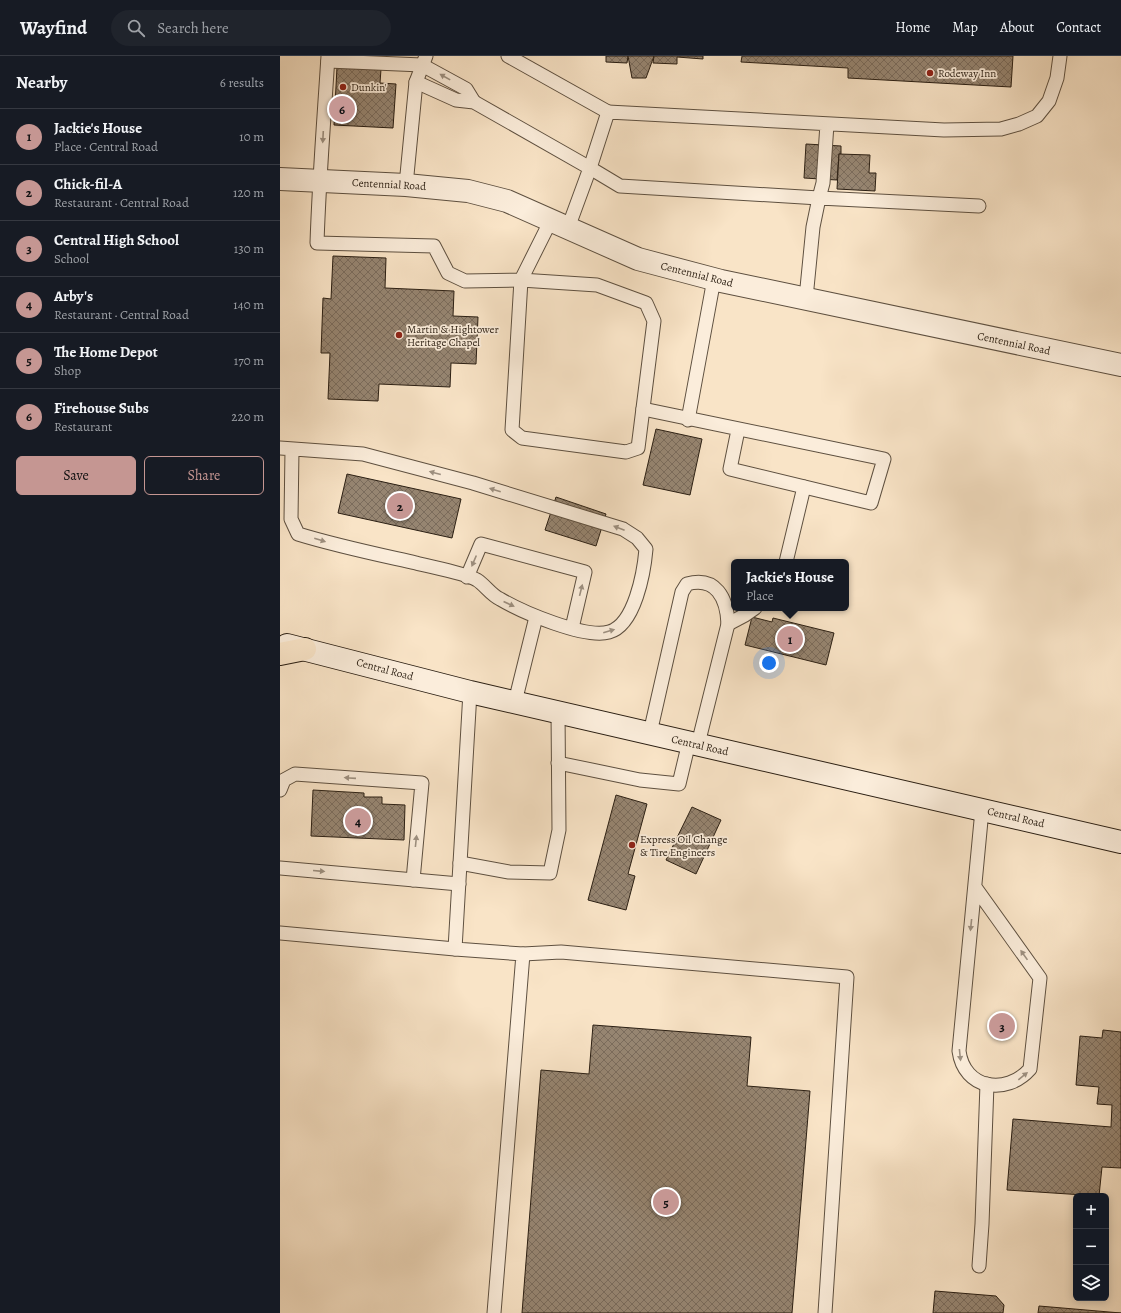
<!DOCTYPE html>
<html lang="en">
<head>
<meta charset="utf-8">
<style>
  :root { --surface:#171b24; --page:#20242c; --text:#f1f3f6; --muted:#9ea1a6; --line:#363941; --accent:#c59692 }
  body { margin:0; font-family:Alegreya,serif; background:var(--page); color:var(--text) }
  .controls { position:absolute; right:12px; bottom:12px; display:grid; overflow:hidden; border-radius:6px; box-shadow:0 2px 10px #0003 }
  .controls button { width:36px; height:36px; display:grid; place-items:center; padding:0; border:0; border-bottom:1px solid var(--line); background:var(--surface); color:var(--text); font:20px sans-serif }
  .you { position:absolute; left:489px; top:607px; width:14px; height:14px; margin:-10px; border:3px solid #fff; border-radius:50%; background:#1a73e8; box-shadow:0 0 0 6px #1a73e833 }
  .badge { display:grid; place-items:center; width:26px; height:26px; border-radius:50%; background:var(--accent); color:#111; font-size:13px; font-weight:700 }
  .pin { position:absolute; translate:-50% -50%; border:2px solid #fff; box-shadow:0 1px 4px #0006 }
  .popup { position:absolute; left:451px; top:503px; width:118px; height:52px; box-sizing:border-box; display:grid; place-content:center; border-radius:6px; background:var(--surface); filter:drop-shadow(0 1px 3px #0005); font-size:13px; white-space:nowrap; color:var(--muted) }
  .popup b { font-size:15px; color:var(--text) }
  .popup::after { content:''; position:absolute; left:50%; top:100%; margin-left:-8px; border:8px solid transparent; border-top-color:var(--surface) }
  .list { margin:0; padding:0; list-style:none }
  h2 { display:flex; justify-content:space-between; align-items:center; height:52px; margin:0; padding:0 16px; font-size:17px }
  h2 small { font-size:13px; font-weight:400; color:var(--muted) }
  .list li { display:grid; grid-template-columns:26px 1fr auto; gap:12px; align-items:center; box-sizing:border-box; height:56px; padding:0 16px; border-top:1px solid var(--line) }
  .list b { display:block; font-size:15px; white-space:nowrap }
  .list p { margin:0; font-size:13px; white-space:nowrap; color:var(--muted) }
  .list em { font-size:13px; font-style:normal; color:var(--muted) }
  .actions { display:flex; gap:8px; padding:12px 16px }
  .actions a { flex:1; padding:9px 0; border:1px solid var(--accent); border-radius:6px; text-align:center; font-size:14px; color:var(--accent) }
  .actions .main { background:var(--accent); color:#111 }
  .icon { flex:none; width:22px; height:22px; fill:none; stroke:currentColor; stroke-width:2; stroke-linecap:round; stroke-linejoin:round }
  .map { position:relative; flex:none; width:841px; height:1257px; overflow:hidden }
  header { display:flex; align-items:center; gap:24px; box-sizing:border-box; height:56px; padding:0 20px; background:var(--surface); border-bottom:1px solid var(--line) }
  header strong { font-size:19px }
  nav { display:flex; gap:22px; margin-inline-start:auto; font-size:14px }
  .search { width:280px; height:36px; background:var(--page); display:flex; align-items:center; gap:10px; box-sizing:border-box; padding:0 14px; border-radius:22px; color:var(--muted); font-size:15px }
  main { display:flex }
  aside { flex:1; background:var(--surface) }
  .map>svg:first-child { display:block }
</style>
</head>
<body>
<header>
<strong>Wayfind</strong>
<div class="search"><svg class="icon" aria-label="search" viewBox="0 0 24 24"><circle cx="10" cy="10" r="6"/><path d="M15 15l6 6"/></svg>Search here</div>
<nav><a>Home</a><a>Map</a><a>About</a><a>Contact</a></nav>
</header>
<main>
<aside>
<h2>Nearby<small>6 results</small></h2>
<ul class="list">
<li><span class="badge">1</span><div><b>Jackie's House</b><p>Place · Central Road</p></div><em>10 m</em></li>
<li><span class="badge">2</span><div><b>Chick-fil-A</b><p>Restaurant · Central Road</p></div><em>120 m</em></li>
<li><span class="badge">3</span><div><b>Central High School</b><p>School</p></div><em>130 m</em></li>
<li><span class="badge">4</span><div><b>Arby's</b><p>Restaurant · Central Road</p></div><em>140 m</em></li>
<li><span class="badge">5</span><div><b>The Home Depot</b><p>Shop</p></div><em>170 m</em></li>
<li><span class="badge">6</span><div><b>Firehouse Subs</b><p>Restaurant</p></div><em>220 m</em></li>
</ul>
<div class="actions"><a class="main">Save</a><a>Share</a></div>
</aside>
<div class="map">
<svg width="841" height="1257" viewBox="0 0 841 1257">
  <defs>
    <pattern id="building-cross-hatch" width="8" height="8" patternUnits="userSpaceOnUse"><rect width="8" height="8" fill="#968571"/><path d="M0 0l8 8M0 8l8-8" fill="none" stroke="#7b6c5c"/></pattern>
  </defs>
  <rect width="100%" height="100%" fill="#f9e4c7"/>
  <filter id="stains"><feTurbulence type="fractalNoise" baseFrequency=".005" numOctaves="4"/><feColorMatrix values="0 0 0 0 .2 0 0 0 0 .09 0 0 0 0 .02 0 0 0 .5 -.17"/></filter>
  <radialGradient id="worn" r=".72"><stop offset=".6" stop-color="#630" stop-opacity="0"/><stop offset="1" stop-color="#630" stop-opacity=".3"/></radialGradient>
  <g fill="url(#building-cross-hatch)" stroke="#2b1f13">
    <path d="M326,0H348L347,7L326,6Z"/>
    <path d="M348,0H374L366,22H352Z"/>
    <path d="M374,0H423V3L397,1V8L373,7Z"/>
    <path d="M462,0H733L731,31L568,22V12L461,6Z"/>
    <path d="M57,11L101,13L100,27L116,28L113,72L54,69Z"/>
    <path d="M526,88L561,90V98H559L557,124L524,122Z"/>
    <path d="M559,98L590,99L589,117H596L595,135L557,133Z"/>
    <path d="M53,200L106,202L105,232L174,235L173,260L198,261L196,308L171,307L170,331L99,328L98,345L48,343L50,297H41L43,242L51,243Z"/>
    <path d="M376,373L422,383L410,439L363,429Z"/>
    <path d="M67,418L181,443L172,482L58,457Z"/>
    <path d="M276,441L326,458L316,490L265,474Z"/>
    <path d="M472,561L492,566L493,562L554,577L546,609L465,589Z"/>
    <path d="M33,734L84,737V741H102V748L125,749L124,784L31,780Z"/>
    <path d="M336,739L367,748L348,818L355,820L346,854L308,844Z"/>
    <path d="M412,751L441,764L416,818L386,804Z"/>
    <path d="M313,969L471,981L467,1030L530,1035L512,1257H242L261,1014L309,1018Z"/>
    <path d="M823,974L841,976V1112L822,1111L819,1140L727,1134L733,1063L831,1071L832,1049L817,1048L819,1031L796,1029L800,980L822,982Z"/>
    <path d="M655,1235L716,1240L724,1249L723,1257H653Z"/>
    <path d="M759,1250L841,1257H758Z"/>
  </g>
  <g fill="none" stroke-linecap="round" stroke-linejoin="round">
    <g stroke="#5e5040" stroke-width="15">
      <g id="lane">
        <path d="M48,0C44,63 39,125 37,187L154,190L168,217L185,225L241,224L271,164"/>
        <path d="M228,0L328,56"/>
        <path d="M48,5L142,9L186,33L194,46"/>
        <path d="M136,26L176,44L194,46L310,112L288,172"/>
        <path d="M547,68L543,127L539,142L340,130L310,112L328,56L664,74L721,73L739,68L757,60L769,45L777,22L780,0"/>
        <path d="M126,129L136,26L146,0"/>
        <path d="M241,224L317,229L366,247L374,265L358,392L346,396L242,382L232,374Z"/>
        <path d="M526,242L533,171L539,142L699,150"/>
        <path d="M363,353L604,403L591,447L450,413L458,374"/>
        <path d="M408,364L434,223"/>
        <path d="M0,392L83,398L193,427L343,473L357,482L366,493C364,516 355,569 329,576C305,583 242,556 220,543C211,539 205,529 197,524C185,517 151,511 136,507C96,498 57,490 18,478L11,463L12,394"/>
        <path d="M506,506L524,431"/>
        <path d="M187,521L201,488L305,516L292,572"/>
        <path d="M448,568L465,559L475,552"/>
        <path d="M190,636L175,893L243,898L214,1257"/>
        <path d="M235,646L256,561"/>
        <path d="M370,677L402,536L407,528C436,520 447,542 448,568L418,688"/>
        <path d="M278,707L360,724L399,728L409,686"/>
        <path d="M0,734L4,724L15,718L142,727L133,824"/>
        <path d="M180,807L229,816L270,817L279,774L278,655"/>
        <path d="M0,812L179,828"/>
        <path d="M695,831L760,922L750,1013C726,1040 684,1033 679,995L702,754"/>
        <path d="M0,877L175,893"/>
        <path d="M243,898L281,896L567,921L545,1257"/>
        <path d="M699,1210L702,1168L707,1028"/>
      </g>
    </g>
    <g stroke="#5e5040" stroke-width="24">
      <path id="street" d="M0,123L126,129L188,135L227,145L358,203L441,225L841,309"/>
    </g>
    <g stroke="#2b1f13" stroke-width="24">
      <path id="secondary" d="M7,589L190,636L841,786"/>
    </g>
    <g stroke="#2b1f13" stroke-width="24">
      <path id="highway" d="M0,598L25,593"/>
    </g>
    <use href="#lane" stroke="#fbeddb" stroke-width="13"/>
    <use href="#street" stroke="#fbeddb" stroke-width="22"/>
    <use href="#secondary" stroke="#fbeddb" stroke-width="22"/>
    <use href="#highway" stroke="#f9e4c7" stroke-width="22"/>
  </g>
  <defs><path id="oneway-solid" d="M-6-.8H1V-3.2L6.5 0L1 3.2V.8H-6Z"/></defs>
  <g fill="#9d9081">
    <use href="#oneway-solid" transform="translate(165 21) rotate(-151)"/>
    <use href="#oneway-solid" transform="translate(43 81) rotate(93)"/>
    <use href="#oneway-solid" transform="translate(155 417) rotate(-165)"/>
    <use href="#oneway-solid" transform="translate(215 434) rotate(-163)"/>
    <use href="#oneway-solid" transform="translate(339 472) rotate(-159)"/>
    <use href="#oneway-solid" transform="translate(40 484) rotate(17)"/>
    <use href="#oneway-solid" transform="translate(194 505) rotate(113)"/>
    <use href="#oneway-solid" transform="translate(301 534) rotate(-76)"/>
    <use href="#oneway-solid" transform="translate(229 548) rotate(25)"/>
    <use href="#oneway-solid" transform="translate(329 575) rotate(-16)"/>
    <use href="#oneway-solid" transform="translate(70 722) rotate(-176)"/>
    <use href="#oneway-solid" transform="translate(136 785) rotate(-84)"/>
    <use href="#oneway-solid" transform="translate(39 815) rotate(5)"/>
    <use href="#oneway-solid" transform="translate(691 869) rotate(96)"/>
    <use href="#oneway-solid" transform="translate(744 899) rotate(-125)"/>
    <use href="#oneway-solid" transform="translate(680 999) rotate(84)"/>
    <use href="#oneway-solid" transform="translate(743 1020) rotate(-39)"/>
  </g>
  <g fill="#8f2418" stroke="#fbeddb" stroke-width="1.5">
    <circle cx="650" cy="17" r="4"/>
    <circle cx="63" cy="31" r="4"/>
    <circle cx="119" cy="279" r="4"/>
    <circle cx="352" cy="789" r="4"/>
  </g>
  <g text-anchor="middle" stroke-width="3.5" stroke-linejoin="round" paint-order="stroke">
    <g font-size="11" fill="#2b1f13" stroke="#fbeddb" text-anchor="start">
      <text x="658" y="21">Rodeway Inn</text>
      <text x="71" y="35">Dunkin'</text>
      <text x="127" y="277">Martin &amp; Hightower<tspan x="127" dy="13">Heritage Chapel</tspan></text>
      <text x="360" y="787">Express Oil Change<tspan x="360" dy="13">&amp; Tire Engineers</tspan></text>
    </g>
    <g font-size="11" fill="#2b1f13" stroke="#fbeddb">
      <text transform="translate(109 128) rotate(3)" y="4">Centennial Road</text>
      <text transform="translate(417 218) rotate(14)" y="4">Centennial Road</text>
      <text transform="translate(734 287) rotate(12)" y="4">Centennial Road</text>
      <text transform="translate(105 613) rotate(15)" y="4">Central Road</text>
      <text transform="translate(420 689) rotate(13)" y="4">Central Road</text>
      <text transform="translate(736 761) rotate(13)" y="4">Central Road</text>
    </g>
  </g>
  <rect width="100%" height="100%" filter="url(#stains)"/>
  <rect width="100%" height="100%" fill="url(#worn)"/>
</svg>
<div class="controls">
<button>+</button>
<button>−</button>
<button><svg class="icon" aria-label="layers" viewBox="0 0 24 24"><path d="M12 4l9 5-9 5-9-5zM3 14l9 5 9-5"/></svg></button>
</div>
<div class="you"></div>
<div class="pin badge" style="left:510px;top:583px">1</div>
<div class="popup"><b>Jackie's House</b>Place</div>
<div class="pin badge" style="left:120px;top:450px">2</div>
<div class="pin badge" style="left:722px;top:970px">3</div>
<div class="pin badge" style="left:78px;top:765px">4</div>
<div class="pin badge" style="left:386px;top:1146px">5</div>
<div class="pin badge" style="left:62px;top:53px">6</div>
</div>
</main>
</body>
</html>
